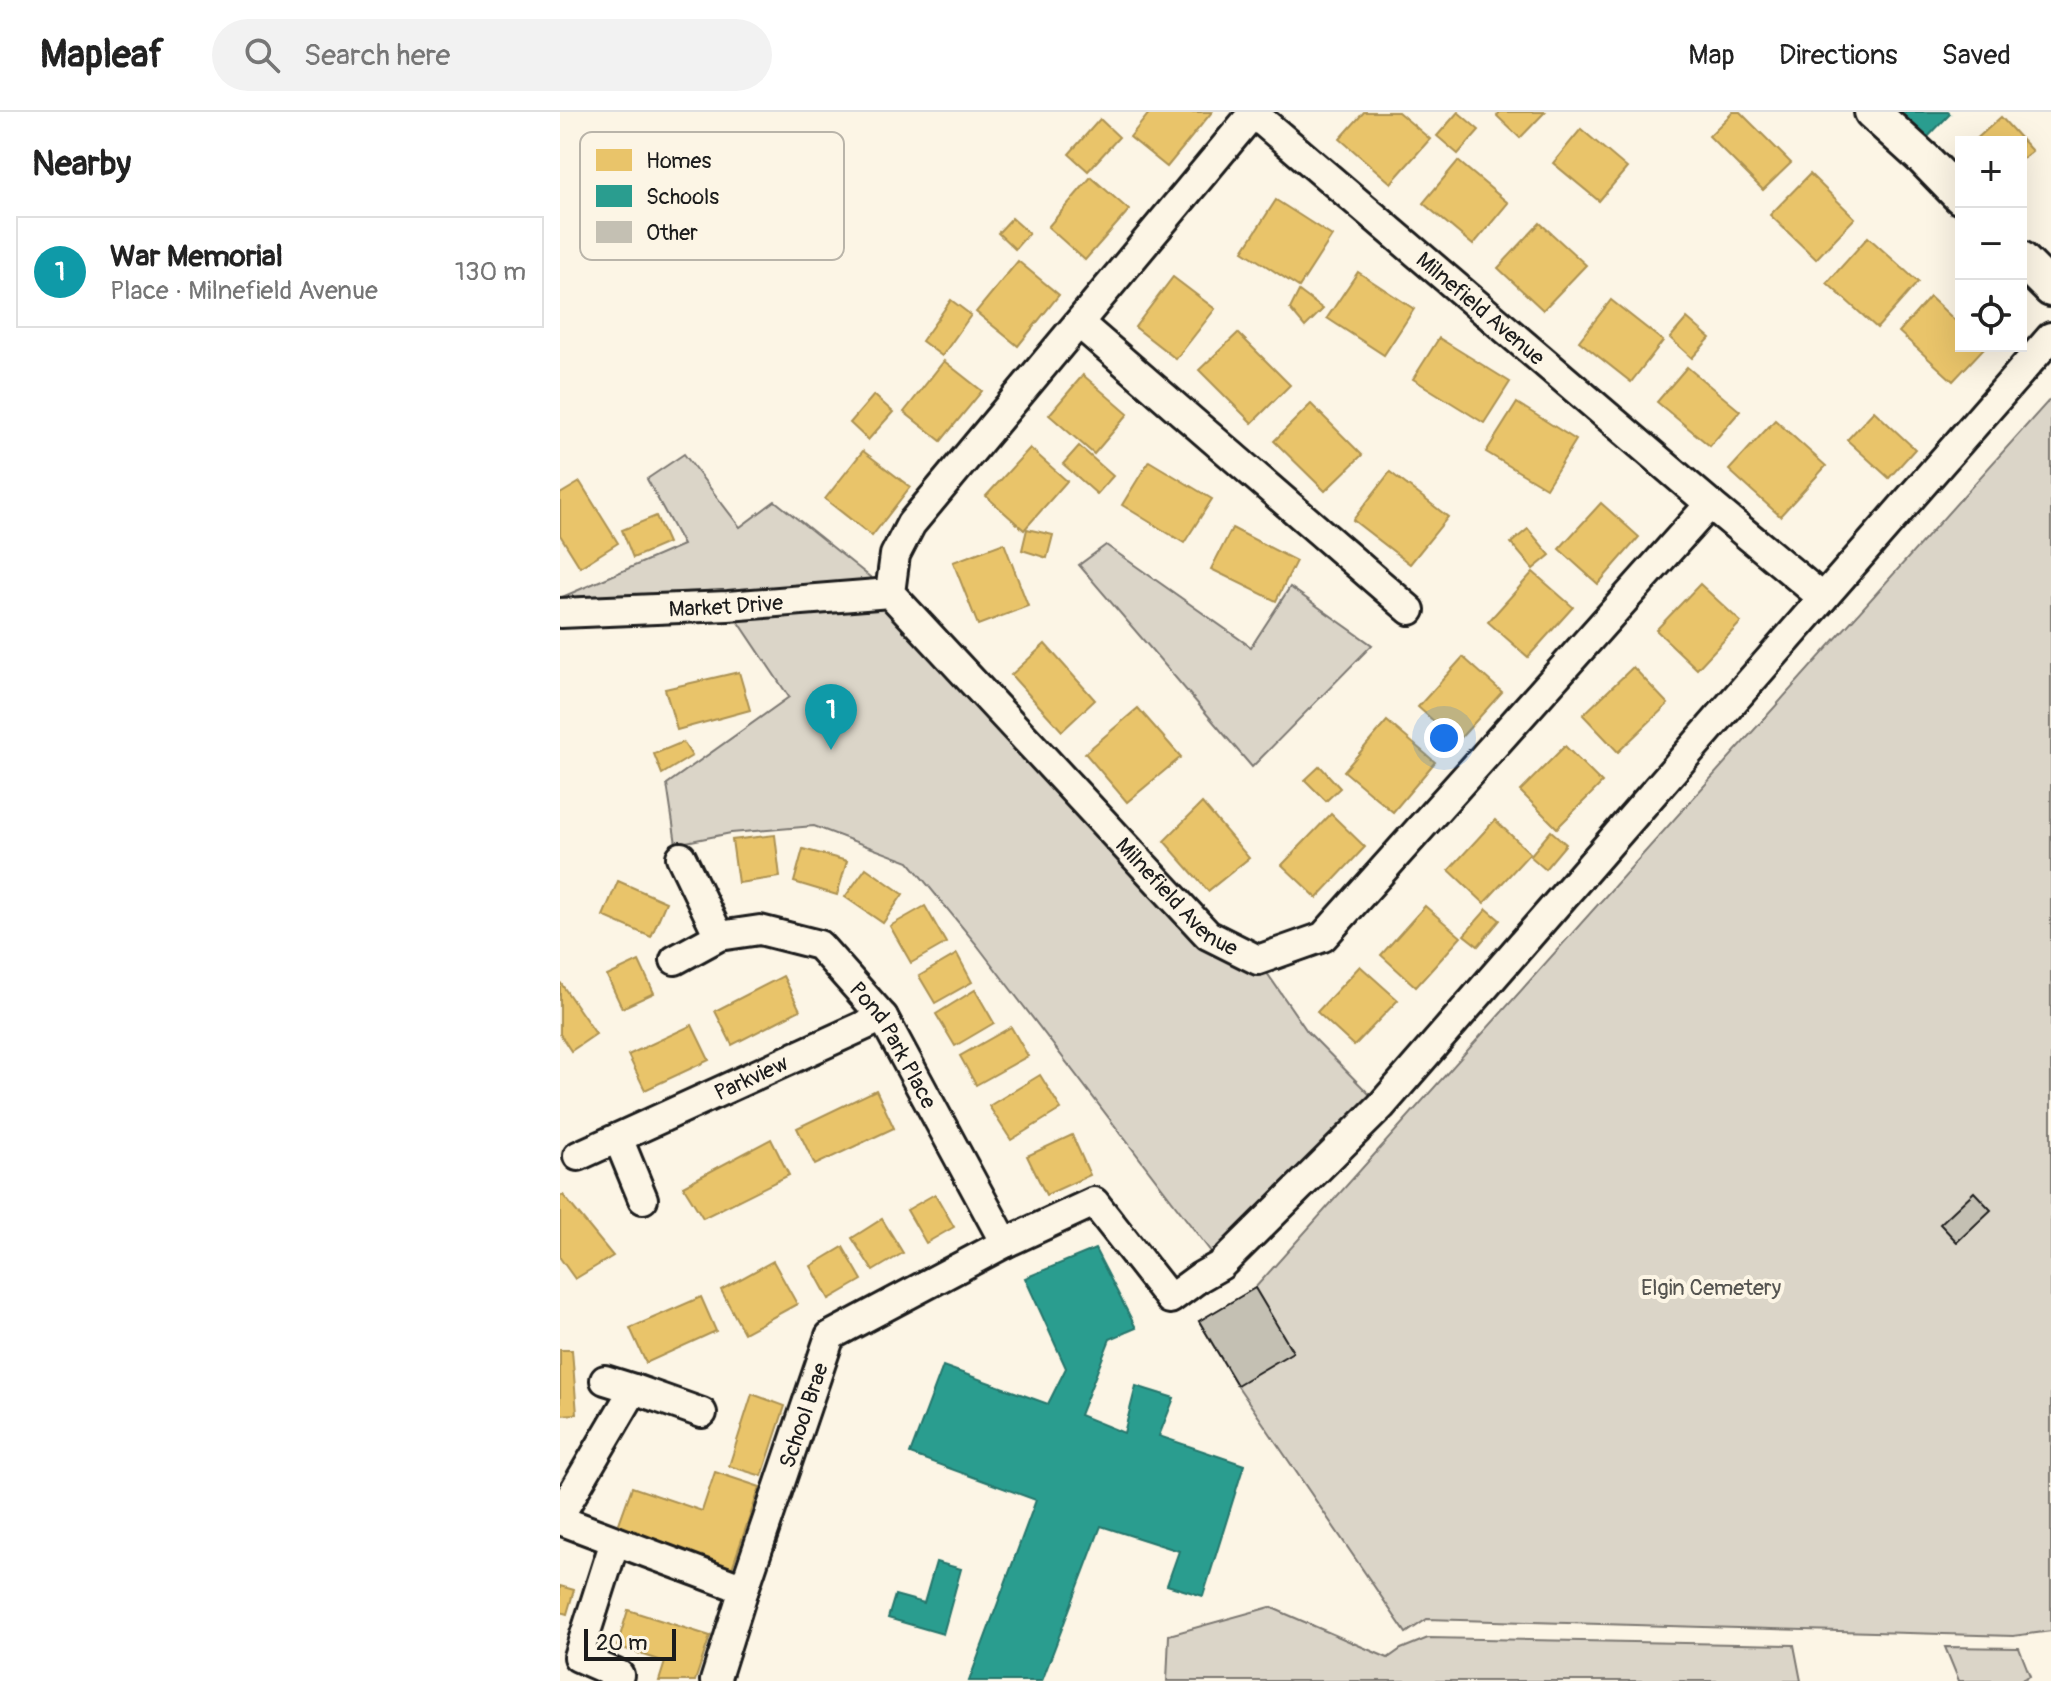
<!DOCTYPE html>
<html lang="en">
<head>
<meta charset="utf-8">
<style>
  :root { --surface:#fff; --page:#f2f2f2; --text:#222; --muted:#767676; --line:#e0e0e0; --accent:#0f766e }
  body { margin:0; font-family:Pangolin,sans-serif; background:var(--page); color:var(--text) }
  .controls { position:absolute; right:24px; top:24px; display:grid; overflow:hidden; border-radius:0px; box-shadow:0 8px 32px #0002 }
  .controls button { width:72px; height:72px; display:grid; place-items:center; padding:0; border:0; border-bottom:2px solid var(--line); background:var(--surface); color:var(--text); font:40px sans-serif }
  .scale { position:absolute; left:24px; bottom:20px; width:92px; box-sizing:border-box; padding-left:8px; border:4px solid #1c1c1c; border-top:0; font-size:22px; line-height:28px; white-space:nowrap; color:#1c1c1c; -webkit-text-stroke:6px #fcf5e5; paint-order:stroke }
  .you { position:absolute; left:884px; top:626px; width:28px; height:28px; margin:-20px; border:6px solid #fff; border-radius:50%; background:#1a73e8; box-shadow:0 0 0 12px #1a73e833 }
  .badge { display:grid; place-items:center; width:52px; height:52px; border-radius:50%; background:var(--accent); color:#fff; font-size:26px; font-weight:700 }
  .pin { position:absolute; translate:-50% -66px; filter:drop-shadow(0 2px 4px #0008) }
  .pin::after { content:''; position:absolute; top:42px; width:28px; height:24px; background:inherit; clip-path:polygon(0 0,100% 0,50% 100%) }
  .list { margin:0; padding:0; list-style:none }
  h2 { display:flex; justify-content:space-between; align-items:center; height:104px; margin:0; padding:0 32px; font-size:34px }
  h2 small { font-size:26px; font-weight:400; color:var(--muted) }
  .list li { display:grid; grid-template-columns:52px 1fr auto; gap:24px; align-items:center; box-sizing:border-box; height:112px; margin:0 16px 16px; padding:0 16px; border:2px solid var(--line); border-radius:0px }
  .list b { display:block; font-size:30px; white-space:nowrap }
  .list p { margin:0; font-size:26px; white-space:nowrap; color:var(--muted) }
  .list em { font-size:26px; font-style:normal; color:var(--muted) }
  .icon { flex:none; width:44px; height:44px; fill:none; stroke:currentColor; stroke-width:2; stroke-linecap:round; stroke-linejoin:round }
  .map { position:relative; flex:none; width:1491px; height:1569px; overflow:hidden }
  header { display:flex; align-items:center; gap:48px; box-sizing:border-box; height:112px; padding:0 40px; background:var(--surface); border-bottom:2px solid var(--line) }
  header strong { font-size:38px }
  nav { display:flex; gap:44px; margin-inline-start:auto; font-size:28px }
  .search { width:560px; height:72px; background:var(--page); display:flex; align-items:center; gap:20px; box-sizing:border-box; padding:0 28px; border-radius:44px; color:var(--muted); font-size:30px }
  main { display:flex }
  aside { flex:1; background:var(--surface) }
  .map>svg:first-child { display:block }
</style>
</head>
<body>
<header>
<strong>Mapleaf</strong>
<div class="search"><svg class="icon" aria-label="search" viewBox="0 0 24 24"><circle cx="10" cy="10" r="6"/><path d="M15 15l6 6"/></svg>Search here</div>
<nav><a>Map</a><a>Directions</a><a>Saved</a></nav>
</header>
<main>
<aside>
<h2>Nearby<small></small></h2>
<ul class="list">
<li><span class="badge" style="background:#0f9aa8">1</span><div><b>War Memorial</b><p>Place · Milnefield Avenue</p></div><em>130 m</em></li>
</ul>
</aside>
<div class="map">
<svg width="1491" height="1569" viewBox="0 0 1491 1569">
  <rect width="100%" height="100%" fill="#fcf5e5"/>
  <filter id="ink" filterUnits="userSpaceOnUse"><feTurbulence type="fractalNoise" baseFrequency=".0125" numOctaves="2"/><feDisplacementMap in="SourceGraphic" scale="16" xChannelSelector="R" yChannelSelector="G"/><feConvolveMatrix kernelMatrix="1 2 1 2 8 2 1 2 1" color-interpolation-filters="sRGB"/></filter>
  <g filter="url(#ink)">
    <g fill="#dbd5c8" stroke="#7c7872" stroke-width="2">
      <path d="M1491,286V1519L1453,1524L867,1507L846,1521L677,1273L639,1209L695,1176Z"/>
      <path d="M124,342L180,415L215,389L330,481L648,823L698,848L747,919L821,994L661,1153L417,833L349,750L254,714L171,721L116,732L107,672L229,585L168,494L0,501V486L123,433L87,367Z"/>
      <path d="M546,433L691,535L730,475L812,533L692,655L519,453Z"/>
      <path d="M710,1495L828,1546L841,1537L868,1526L1234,1533L1241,1569H607L609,1523Z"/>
      <path d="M1385,1535L1459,1536L1470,1564L1459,1569H1399Z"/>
    </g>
    <g fill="#e9c46a" stroke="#ac9253" stroke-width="2">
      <path d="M590,0H652L607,55L570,25Z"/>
      <path d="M804,0H838L870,27L831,71L780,27Z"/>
      <path d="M898,0L919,18L898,42L877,24Z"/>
      <path d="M940,0H985L960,26L937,4Z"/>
      <path d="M1173,0H1180L1231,51L1203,78L1149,24Z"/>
      <path d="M1441,5L1472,39L1461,48V30H1413Z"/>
      <path d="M540,7L559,25L528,59L509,42Z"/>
      <path d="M1021,17L1067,56L1039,89L993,51Z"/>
      <path d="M898,49L948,91L913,133L863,91Z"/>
      <path d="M1250,62L1295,106L1256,147L1210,103Z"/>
      <path d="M531,65L569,98L525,148L488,115Z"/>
      <path d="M716,88L772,124L739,175L683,139Z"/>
      <path d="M452,106L469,121L455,137L438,121Z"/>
      <path d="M980,111L1026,153L983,198L938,156Z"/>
      <path d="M1308,125L1358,170L1317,216L1267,171Z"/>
      <path d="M458,149L499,183L458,234L416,200Z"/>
      <path d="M798,160L854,197L824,243L767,206Z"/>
      <path d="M613,165L655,197L616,247L575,215Z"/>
      <path d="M739,179L763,197L745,215L730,197Z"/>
      <path d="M1370,185L1401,214V234L1425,235L1393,269L1339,220Z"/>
      <path d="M391,188L411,203L382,244L362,229Z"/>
      <path d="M1051,188L1103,229L1071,270L1019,229Z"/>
      <path d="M1127,206L1150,226L1132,246L1110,226Z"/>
      <path d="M678,221L730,273L692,311L639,258Z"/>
      <path d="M879,226L950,270L924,311L853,267Z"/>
      <path d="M384,249L422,279L381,329L344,300Z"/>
      <path d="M1127,255L1180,299L1150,334L1097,290Z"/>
      <path d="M523,263L568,302L534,342L489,303Z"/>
      <path d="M314,283L333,300L308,328L290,311Z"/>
      <path d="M957,291L1016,328L986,376L926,340Z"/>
      <path d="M751,292L802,343L765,379L714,329Z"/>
      <path d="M1314,299L1355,337L1329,366L1287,328Z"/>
      <path d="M1215,308L1266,354L1220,404L1169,358Z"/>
      <path d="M519,334L553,364L537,382L503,352Z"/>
      <path d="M470,336L507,369L464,418L426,384Z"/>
      <path d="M303,339L350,375L312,424L265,387Z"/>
      <path d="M589,349L652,387L624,431L562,393Z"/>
      <path d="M830,360L888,405L850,452L793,408Z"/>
      <path d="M20,370L58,431L20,455L0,423V382Z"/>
      <path d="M1041,391L1079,425L1038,472L999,437Z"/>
      <path d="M96,404L108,431L73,446L62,418Z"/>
      <path d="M672,416L736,449L716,489L651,457Z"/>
      <path d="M467,417L493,423L487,446L462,438Z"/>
      <path d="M968,417L990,443L973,457L951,431Z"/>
      <path d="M444,431L468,494L418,513L393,450Z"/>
      <path d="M973,460L1013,495L968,545L928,510Z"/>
      <path d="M1140,472L1181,510L1137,557L1096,518Z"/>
      <path d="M485,532L535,588L502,619L451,563Z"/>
      <path d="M903,545L942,580L897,630L858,595Z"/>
      <path d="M1073,555L1108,592L1058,640L1023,603Z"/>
      <path d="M179,560L190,598L117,618L105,577Z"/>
      <path d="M578,596L621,645L567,690L525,641Z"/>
      <path d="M827,609L875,650L833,700L784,659Z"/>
      <path d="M123,630L132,644L102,662L94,642Z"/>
      <path d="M1005,634L1042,671L997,716L960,679Z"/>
      <path d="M760,654L780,676L766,689L745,668Z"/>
      <path d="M642,691L689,746L648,779L604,729Z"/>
      <path d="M771,702L805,735L757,786L722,753Z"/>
      <path d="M935,708L970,741L924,791L889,758Z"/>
      <path d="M991,719L1006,732L985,757L970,744Z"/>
      <path d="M215,723L220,765L178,771L172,728Z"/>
      <path d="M243,737L287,749L277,783L234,770Z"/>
      <path d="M306,756L343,782L323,811L285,785Z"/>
      <path d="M58,769L106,790L91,825L43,804Z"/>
      <path d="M365,794L386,831L351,851L330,814Z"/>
      <path d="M865,794L901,825L856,875L821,843Z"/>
      <path d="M927,797L940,808L918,834L904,823Z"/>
      <path d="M397,842L412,870L375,891L359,864Z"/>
      <path d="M79,849L94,881L62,896L47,864Z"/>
      <path d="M800,854L838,888L794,934L757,900Z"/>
      <path d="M223,864L240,898L172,933L155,899Z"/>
      <path d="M0,870L36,922L11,939L0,922Z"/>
      <path d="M415,878L434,911L395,934L376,902Z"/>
      <path d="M132,913L149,948L85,978L68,943Z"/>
      <path d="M451,915L468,944L416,973L400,944Z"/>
      <path d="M480,963L501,997L451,1028L429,994Z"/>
      <path d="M316,978L334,1016L255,1053L237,1016Z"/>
      <path d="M512,1023L530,1063L486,1083L467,1044Z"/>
      <path d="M211,1027L229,1063L143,1106L123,1074Z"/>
      <path d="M375,1082L394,1115L366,1131L347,1098Z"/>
      <path d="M3,1083L53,1144L15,1167L0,1146V1085Z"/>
      <path d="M322,1107L343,1141L313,1159L292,1126Z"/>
      <path d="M283,1135L302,1168L269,1187L251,1154Z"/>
      <path d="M213,1149L237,1192L184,1221L161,1178Z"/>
      <path d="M141,1185L156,1219L86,1251L70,1216Z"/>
      <path d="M0,1238H12L17,1302L0,1303Z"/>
      <path d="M192,1282L225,1294L202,1364L169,1354Z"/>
      <path d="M155,1360L200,1375L172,1456L57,1417L72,1375L142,1399Z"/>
      <path d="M0,1474L14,1478L7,1502L0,1500Z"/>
      <path d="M68,1498L150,1524L135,1569H99L105,1550L57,1534Z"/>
    </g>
    <g fill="#2a9d8f" stroke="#26766c" stroke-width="2">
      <path d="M1328,0H1388L1390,2L1361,32Z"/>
      <path d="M535,1137L576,1216L550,1227L520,1303L564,1321L576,1274L614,1286L599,1324L684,1353L643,1484L607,1473L619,1439L541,1414L482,1569H409L476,1388L350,1342L383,1254L488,1292L506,1256L465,1166Z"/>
      <path d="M376,1450L401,1457L383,1522L328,1506L335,1483L364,1491Z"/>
    </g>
    <g fill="#c4c0b3" stroke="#1c1c1c" stroke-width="2">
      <path d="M1414,1080L1431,1098L1397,1130L1380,1112Z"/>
      <path d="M695,1176L733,1240L677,1273L639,1209Z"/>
    </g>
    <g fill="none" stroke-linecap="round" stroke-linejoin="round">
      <g stroke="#1c1c1c" stroke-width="34">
        <g id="minor">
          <path id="s1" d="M694,0L351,412L335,443L330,481L648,823L698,848L763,825L1150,392L1263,486L1491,225"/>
          <path id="s2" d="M693,1L1150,392"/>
          <path d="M519,211L850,498"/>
          <path id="s3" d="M0,501L168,494L330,481"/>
          <path d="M121,745L159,824"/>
          <path id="s4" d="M115,848L159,824L200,818L259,833L323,905L445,1131"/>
          <path d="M58,1026L83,1087"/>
          <path id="s5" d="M18,1044L323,905"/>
          <path d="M74,1277L142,1301"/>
          <path d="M0,1403L74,1277L45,1268"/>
          <path d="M0,1408L184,1477"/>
          <path d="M55,1429L18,1545L59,1563"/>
          <path id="s6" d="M155,1569L184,1477L270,1224L445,1131L534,1090L610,1187L640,1165L661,1153L821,994L1263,486"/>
        </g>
      </g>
      <g stroke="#1c1c1c" stroke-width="40">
        <g id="tertiary">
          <path d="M1312,0L1364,47L1401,85"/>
          <path d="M1461,147L1491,177"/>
        </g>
      </g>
      <use href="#minor" stroke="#fcf5e5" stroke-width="28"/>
      <use href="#tertiary" stroke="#fcf5e5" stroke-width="34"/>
    </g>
  </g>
  <g text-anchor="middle" stroke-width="8" stroke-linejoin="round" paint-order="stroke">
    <g font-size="22" fill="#1c1c1c" stroke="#fcf5e5">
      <text dy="8" stroke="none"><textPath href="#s2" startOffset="300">Milnefield Avenue</textPath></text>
      <text dy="8" stroke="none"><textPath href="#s3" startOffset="166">Market Drive</textPath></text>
      <text dy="8" stroke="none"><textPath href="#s1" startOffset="1028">Milnefield Avenue</textPath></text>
      <text dy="8" stroke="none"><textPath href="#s4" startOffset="278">Pond Park Place</textPath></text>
      <text dy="8" stroke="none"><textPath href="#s5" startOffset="190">Parkview</textPath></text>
      <text dy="8" stroke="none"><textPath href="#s6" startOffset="280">School Brae</textPath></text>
    </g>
    <g font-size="22" fill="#555450" stroke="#fcf5e5">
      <text x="1151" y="1183">Elgin Cemetery</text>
    </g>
  </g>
  <rect x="20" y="20" width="264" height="128" rx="12" fill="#fcf5e5" stroke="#b9b4a9" stroke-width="2"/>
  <rect x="36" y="37" width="36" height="22" fill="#e9c46a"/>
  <rect x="36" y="73" width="36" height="22" fill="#2a9d8f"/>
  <rect x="36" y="109" width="36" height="22" fill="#c4c0b3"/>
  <g font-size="22" fill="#1c1c1c">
    <text x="86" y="56">Homes</text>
    <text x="86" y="92">Schools</text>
    <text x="86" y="128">Other</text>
  </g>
</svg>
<div class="controls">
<button>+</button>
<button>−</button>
<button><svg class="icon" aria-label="locate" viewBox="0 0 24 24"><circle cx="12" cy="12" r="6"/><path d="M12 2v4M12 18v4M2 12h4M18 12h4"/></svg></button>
</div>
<div class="scale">20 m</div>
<div class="you"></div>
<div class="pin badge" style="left:271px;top:638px;background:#0f9aa8">1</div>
</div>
</main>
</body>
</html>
